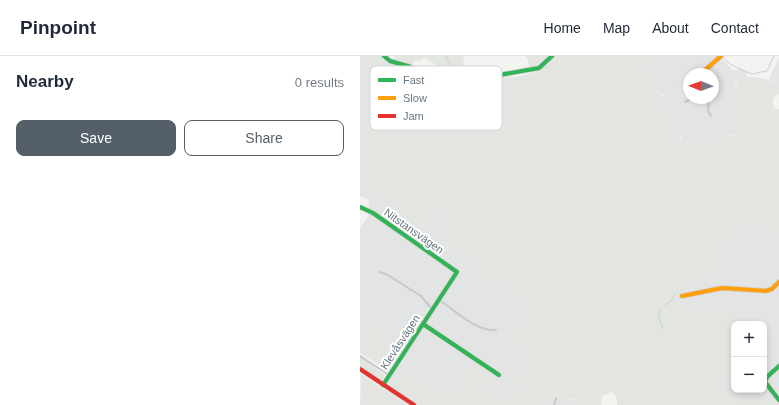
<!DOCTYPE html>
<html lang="en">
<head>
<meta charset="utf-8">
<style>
  :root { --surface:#fff; --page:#f6f6f7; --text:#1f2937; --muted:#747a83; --line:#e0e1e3; --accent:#555f69 }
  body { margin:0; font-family:Arial,sans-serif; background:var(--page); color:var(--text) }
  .controls { position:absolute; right:12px; bottom:12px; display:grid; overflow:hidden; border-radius:8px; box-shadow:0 2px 6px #0003 }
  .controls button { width:36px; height:36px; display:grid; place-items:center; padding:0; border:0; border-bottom:1px solid var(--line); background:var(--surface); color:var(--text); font:20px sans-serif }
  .compass { position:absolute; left:323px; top:12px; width:36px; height:36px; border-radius:50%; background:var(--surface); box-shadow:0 2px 6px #0003; rotate:271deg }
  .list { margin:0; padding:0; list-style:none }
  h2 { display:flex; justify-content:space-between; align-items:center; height:52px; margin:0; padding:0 16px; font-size:17px }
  h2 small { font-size:13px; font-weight:400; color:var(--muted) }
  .actions { display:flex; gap:8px; padding:12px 16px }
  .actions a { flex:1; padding:9px 0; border:1px solid var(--accent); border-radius:8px; text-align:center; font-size:14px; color:var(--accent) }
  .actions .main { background:var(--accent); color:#fff }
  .map { position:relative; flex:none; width:419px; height:349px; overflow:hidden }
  header { display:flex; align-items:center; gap:24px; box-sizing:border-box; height:56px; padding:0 20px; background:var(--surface); border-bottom:1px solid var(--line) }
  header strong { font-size:19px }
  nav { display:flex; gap:22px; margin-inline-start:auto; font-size:14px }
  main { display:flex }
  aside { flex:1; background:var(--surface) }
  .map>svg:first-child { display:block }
</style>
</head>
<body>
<header>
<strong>Pinpoint</strong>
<nav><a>Home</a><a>Map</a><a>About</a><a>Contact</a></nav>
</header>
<main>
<aside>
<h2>Nearby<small>0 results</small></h2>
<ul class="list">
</ul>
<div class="actions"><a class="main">Save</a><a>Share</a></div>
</aside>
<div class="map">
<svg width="419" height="349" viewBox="0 0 419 349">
  <rect width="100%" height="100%" fill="#f3f3f2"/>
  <g fill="#e3e4e4" fill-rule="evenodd">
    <path d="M291,0H358L374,15L379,13L385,15L388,21L380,19L376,22L375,27L383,48L377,78L361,81L356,89L320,87L321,78L311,75L299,56L295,53L305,45V39L295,37L294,18L284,12ZM329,18H353V42H329Z"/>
    <path d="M419,2V31L409,23Z"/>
    <path d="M21,134L36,147L77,149L83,152L86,166L91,172L90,184L105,197L122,203L118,210L123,220L138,223L173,259L159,273L142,275L141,279L156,281L162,309L158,318L159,336L151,349H148L126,332L135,319L87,342L65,330L49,324L38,318L33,311L17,301L6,264L5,265L0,262V173L8,160L9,144Z"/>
    <path d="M372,171L410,172L411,176H419V348L391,339L368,341L366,337V329L368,322L374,319V334H404V268H381L382,263L325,254L317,247V229L334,226L356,214L372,210L360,196L362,191L372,182Z"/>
    <path d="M200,340L219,345L221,349H191L194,343Z"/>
  </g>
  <g fill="#e3e6e0">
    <path d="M0,0H23C33,9 47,10 59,20L56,24L64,30L67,26C90,32 104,23 126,22C140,22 158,22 172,17C181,13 188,7 194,0H291L284,12C298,20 301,22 295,37L306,41L305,45L295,53L299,56L301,53L311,54L317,61L311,75H320V87L333,88L347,86L356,89L361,81L376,79L378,73L379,51L383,48L377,33L376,22L380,19C396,24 406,19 419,31V38L414,41C411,46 413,49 416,54L419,53V176H411L410,172L372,171V182L362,191L360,196L373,210L366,214H356V216L334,226L317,229V247L325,254V248L333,247V255L374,257L382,263L381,268H374V319L368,322L366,329L368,340L391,339L418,346L419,349H257V343L252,336L242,340L241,349H221L219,344L200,340L194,343L191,349H151L159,336L158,318L162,309L156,281L141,279L142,275L159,273L173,259L138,223L133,221L123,233L118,229L123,220L118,210L121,203L105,197L96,198L90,184L91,172L86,166L83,152L77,149L55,180L31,162L36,147L21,134L9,144L0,140Z"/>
    <path d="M35,0H103L104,8L112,23L95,27L71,5L64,1L60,5L56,4L50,10L33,5Z"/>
    <path d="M165,0H191L180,10L169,13L168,3Z"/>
    <path d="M0,262L5,265L6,264L30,280L17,301L33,311L28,315L0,297Z"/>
    <path d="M0,301L24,318L25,322L21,324L0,311Z"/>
    <path d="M114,305L135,319L126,332L148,349H57L28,329L27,326L35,313L49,324L65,330L87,342Z"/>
    <path d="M1,318L48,349H0Z"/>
  </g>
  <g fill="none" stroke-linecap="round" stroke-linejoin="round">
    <g stroke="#c7d0d2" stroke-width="1">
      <path d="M87,0L86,3C92,11 98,22 109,22"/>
      <path d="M363,2C371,10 382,14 392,18L407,15L414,0"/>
      <path d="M305,249L311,245L316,238"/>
      <path d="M300,254L298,259L303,272"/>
    </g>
    <g stroke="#cfcfd0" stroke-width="5.5">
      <g id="fast">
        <path d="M24,0L30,5L51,11L65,23L88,28L179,12L192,0"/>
        <path d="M0,151L13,157L97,216L23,329"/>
        <path d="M63,268L139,319"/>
        <path d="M419,310L407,321L405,326L419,344"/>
      </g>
    </g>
    <g stroke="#cfcfd0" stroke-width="5.5">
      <g id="slow">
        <path d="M337,18L344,15L361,0"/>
        <path d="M322,240L362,232L406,235L412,233L419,226"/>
      </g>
    </g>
    <g stroke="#cfcfd0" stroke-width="5.5">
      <path id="jam" d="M0,313L54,349"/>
    </g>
    <g stroke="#c7c8c9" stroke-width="2">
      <path d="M344,18L363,0"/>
      <path d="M326,23L329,21"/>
      <path d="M349,42L348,55L351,60"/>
      <path d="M325,46L329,44H349"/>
      <path d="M19,216L26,218L61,240L72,253"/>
      <path d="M79,244C95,254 116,276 136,274"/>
      <path d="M0,300L29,319"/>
      <path d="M194,349L196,342"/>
    </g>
    <use href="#fast" stroke="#30b455" stroke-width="4"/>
    <use href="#slow" stroke="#ff9f0a" stroke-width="4"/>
    <use href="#jam" stroke="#e5322d" stroke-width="4"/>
  </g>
  <g text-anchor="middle" stroke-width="4" stroke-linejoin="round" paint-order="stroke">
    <g font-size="11" fill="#65767f" stroke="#fff">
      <text transform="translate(54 175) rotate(35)" y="4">Nitstansvägen</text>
      <text transform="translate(40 286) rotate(-57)" y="4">Klevåsvägen</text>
    </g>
  </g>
  <rect x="10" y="10" width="132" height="64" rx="6" fill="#fff" stroke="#d1d6d9" stroke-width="1"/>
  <rect x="18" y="22" width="18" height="4" fill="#30b455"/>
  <rect x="18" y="40" width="18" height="4" fill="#ff9f0a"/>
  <rect x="18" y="58" width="18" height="4" fill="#e5322d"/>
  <g font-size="11" fill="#65767f">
    <text x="43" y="28">Fast</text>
    <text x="43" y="46">Slow</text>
    <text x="43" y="64">Jam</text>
  </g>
</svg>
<div class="controls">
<button>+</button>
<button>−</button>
</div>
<svg class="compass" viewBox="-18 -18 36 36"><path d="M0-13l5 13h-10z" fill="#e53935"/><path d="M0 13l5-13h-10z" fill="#747a83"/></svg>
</div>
</main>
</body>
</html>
